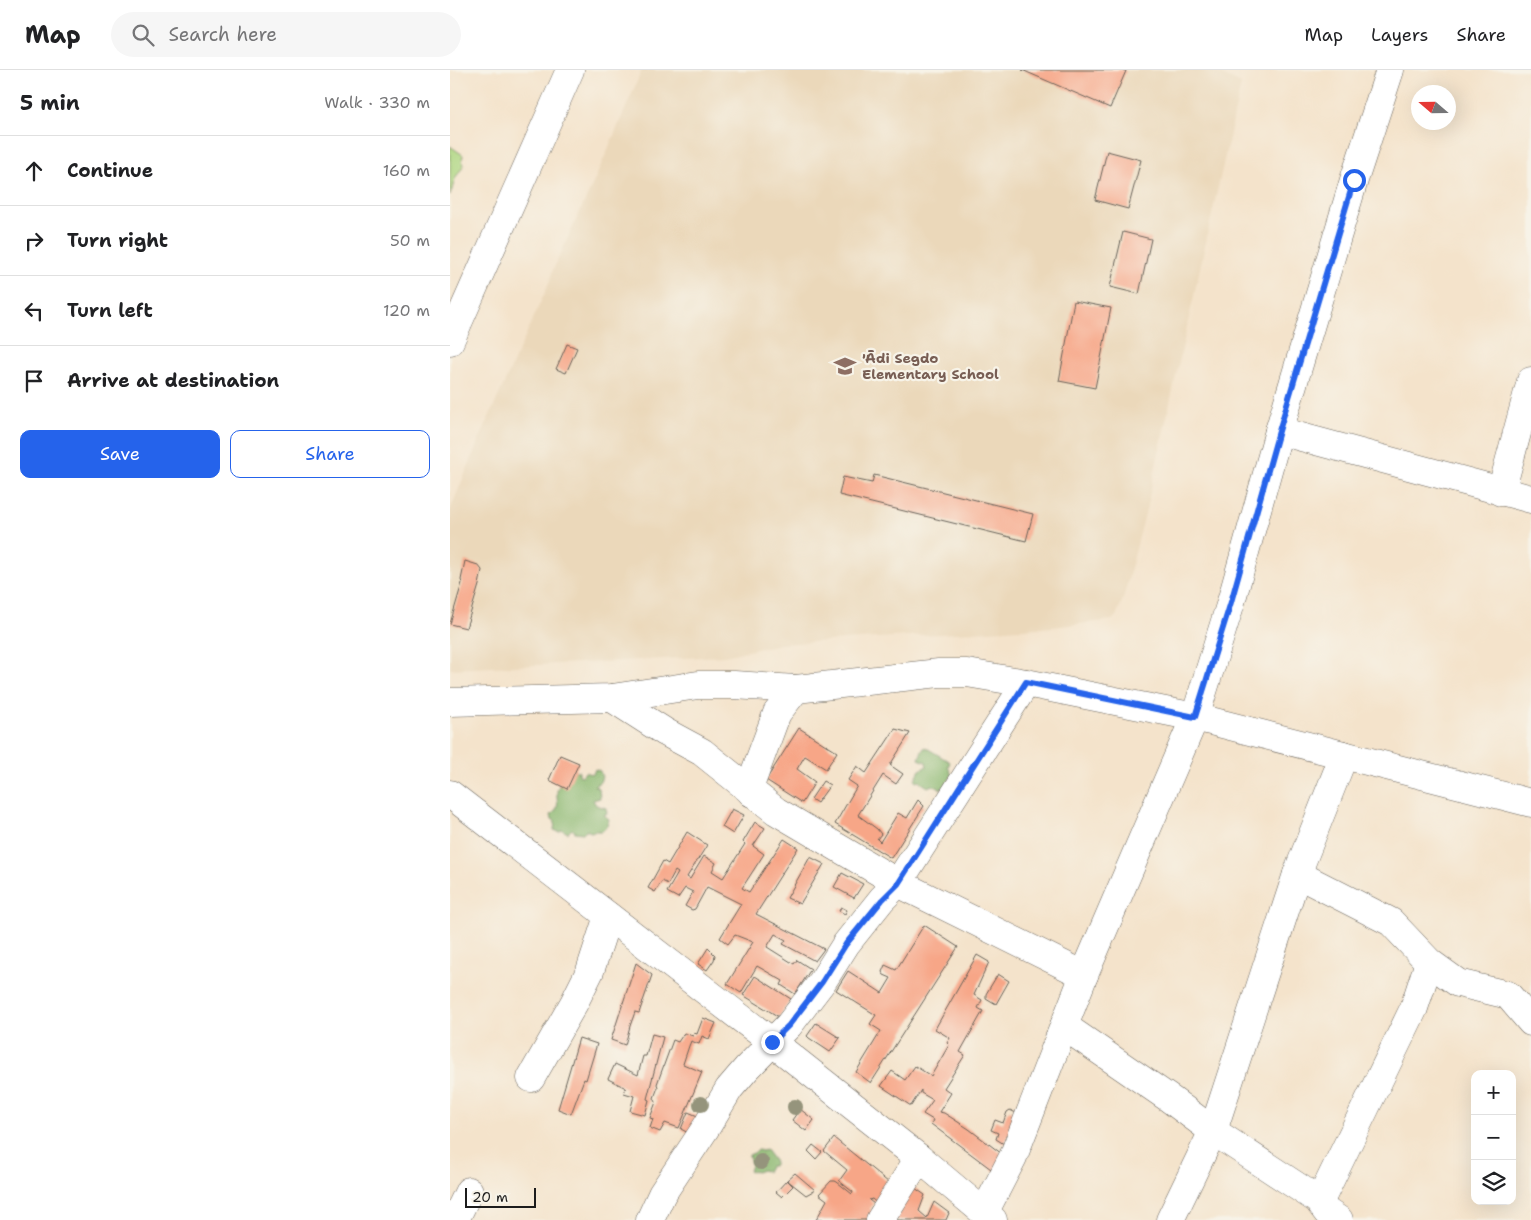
<!DOCTYPE html>
<html lang="en">
<head>
<meta charset="utf-8">
<style>
  :root { --surface:#fff; --page:#f6f6f6; --text:#202124; --muted:#757577; --line:#e0e0e0; --accent:#2563eb }
  body { margin:0; font-family:"Shantell Sans",sans-serif; background:var(--page); color:var(--text) }
  .controls { position:absolute; right:15px; bottom:15px; display:grid; overflow:hidden; border-radius:10px; box-shadow:0 5px 20px #0002 }
  .controls button { width:45px; height:45px; display:grid; place-items:center; padding:0; border:0; border-bottom:1px solid var(--line); background:var(--surface); color:var(--text); font:25px sans-serif }
  .compass { position:absolute; left:961px; top:15px; width:45px; height:45px; border-radius:50%; background:var(--surface); box-shadow:0 5px 20px #0002; rotate:290deg }
  .scale { position:absolute; left:15px; bottom:12px; width:71px; box-sizing:border-box; padding-left:5px; border:2px solid #1c1c1c; border-top:0; font-size:14px; line-height:18px; white-space:nowrap; color:#1c1c1c; -webkit-text-stroke:4px #f7f3e8; paint-order:stroke }
  .stop { position:absolute; width:15px; height:15px; margin:-11px; border:4px solid #2563eb; border-radius:50%; background:#fff }
  .stop.end { background:#2563eb; border-color:#fff; box-shadow:0 1px 5px #0008 }
  .list { margin:0; padding:0; list-style:none }
  h2 { display:flex; justify-content:space-between; align-items:center; height:65px; margin:0; padding:0 20px; font-size:21px }
  h2 small { font-size:16px; font-weight:400; color:var(--muted) }
  .list li { display:grid; grid-template-columns:32px 1fr auto; gap:15px; align-items:center; box-sizing:border-box; height:70px; padding:0 20px; border-top:1px solid var(--line) }
  .list b { display:block; font-size:19px; white-space:nowrap }
  .list em { font-size:16px; font-style:normal; color:var(--muted) }
  .actions { display:flex; gap:10px; padding:15px 20px }
  .actions a { flex:1; padding:11px 0; border:1px solid var(--accent); border-radius:10px; text-align:center; font-size:18px; color:var(--accent) }
  .actions .main { background:var(--accent); color:#fff }
  .icon { flex:none; width:28px; height:28px; fill:none; stroke:currentColor; stroke-width:2; stroke-linecap:round; stroke-linejoin:round }
  .map { position:relative; flex:none; width:1081px; height:1150px; overflow:hidden }
  header { display:flex; align-items:center; gap:30px; box-sizing:border-box; height:70px; padding:0 25px; background:var(--surface); border-bottom:1px solid var(--line) }
  header strong { font-size:24px }
  nav { display:flex; gap:28px; margin-inline-start:auto; font-size:18px }
  .search { width:350px; height:45px; background:var(--page); display:flex; align-items:center; gap:12px; box-sizing:border-box; padding:0 18px; border-radius:28px; color:var(--muted); font-size:19px }
  main { display:flex }
  aside { flex:1; background:var(--surface) }
  .map>svg:first-child { display:block }
</style>
</head>
<body>
<header>
<strong>Map</strong>
<div class="search"><svg class="icon" aria-label="search" viewBox="0 0 24 24"><circle cx="10" cy="10" r="6"/><path d="M15 15l6 6"/></svg>Search here</div>
<nav><a>Map</a><a>Layers</a><a>Share</a></nav>
</header>
<main>
<aside>
<h2>5 min<small>Walk · 330 m</small></h2>
<ul class="list">
<li><svg class="icon" aria-label="ahead" viewBox="0 0 24 24"><path d="M12 20V5M6 11l6-6 6 6"/></svg><div><b>Continue</b></div><em>160 m</em></li>
<li><svg class="icon" aria-label="right" viewBox="0 0 24 24"><path d="M7 20v-9h11M14 6l5 5-5 5"/></svg><div><b>Turn right</b></div><em>50 m</em></li>
<li><svg class="icon" aria-label="left" viewBox="0 0 24 24"><path d="M17 20v-9H6M10 6l-5 5 5 5"/></svg><div><b>Turn left</b></div><em>120 m</em></li>
<li><svg class="icon" aria-label="arrive" viewBox="0 0 24 24"><path d="M6 21V4h12l-3 4 3 4H6"/></svg><div><b>Arrive at destination</b></div></li>
</ul>
<div class="actions"><a class="main">Save</a><a>Share</a></div>
</aside>
<div class="map">
<svg width="1081" height="1150" viewBox="0 0 1081 1150">
  <rect width="100%" height="100%" fill="#f7f3e8"/>
  <filter id="ink" filterUnits="userSpaceOnUse"><feTurbulence type="fractalNoise" baseFrequency=".02" numOctaves="2"/><feDisplacementMap in="SourceGraphic" scale="10" xChannelSelector="R" yChannelSelector="G"/><feConvolveMatrix kernelMatrix="1 2 1 2 8 2 1 2 1" color-interpolation-filters="sRGB"/></filter>
  <filter id="wash" filterUnits="userSpaceOnUse"><feTurbulence type="fractalNoise" baseFrequency=".0096" numOctaves="4" result="noise"/><feDisplacementMap in="SourceGraphic" scale="20" xChannelSelector="R" yChannelSelector="G"/><feGaussianBlur stdDeviation="1.12" result="paint"/><feColorMatrix in="noise" values="0 0 0 0 0 0 0 0 0 0 0 0 0 0 0 0 0 1.4 0 .05"/><feComposite in="paint" operator="in"/></filter>
  <g filter="url(#wash)">
    <rect width="100%" height="100%" fill="#f4e3cb"/>
    <path fill="#ebd8ba" d="M192,0H762L791,14L697,436L673,529L666,546L662,550L603,557L330,574L274,586L0,599V440L36,354L100,211L102,202L146,107Z"/>
    <path fill="#add680" stroke="#64794e" d="M0,76L13,85L12,91L14,94C12,99 8,103 5,109C3,114 3,119 0,125Z"/>
    <g fill="#8ab76e" stroke="#536a45">
      <path d="M475,677L500,692L498,697L502,705L495,717L491,719L482,715L478,717L469,711L466,712L465,709L470,700L477,696L476,692L469,689L472,681Z"/>
      <path d="M145,699L150,701L152,707L150,712L144,716L149,718L150,728L143,730L146,735L156,738L157,743L154,745L159,749L157,756L152,761H145L141,762L136,760L133,763L125,762L122,759L118,763L112,760L109,762L104,760L105,751L102,749L101,745C113,736 104,727 108,718C110,712 117,706 121,701H129V705L132,706L135,702L140,704L144,702Z"/>
      <path d="M308,1080L312,1081L316,1080L325,1092L323,1096H320L319,1099L317,1102L312,1100L307,1102L304,1100L301,1102L299,1101L301,1095L299,1085L306,1082Z"/>
    </g>
    <g id="blocks">
      <g fill="#f7a687">
        <path d="M572,0H673L676,1L660,38Z"/>
        <path d="M657,81L691,90L678,139L645,130Z"/>
        <path d="M673,162L701,169L689,224L660,217Z"/>
        <path d="M624,231L661,238L645,318L609,311Z"/>
        <path d="M117,274L127,278L116,303L106,299Z"/>
        <path d="M424,405L583,444L576,471L389,425L393,407L422,413Z"/>
        <path d="M15,491L28,495L32,500L29,515L16,558L0,554L12,513L11,510Z"/>
        <path d="M349,658L387,682L376,699L355,686L353,689L347,699L365,712L352,733L316,710Z"/>
        <path d="M445,659L460,663L440,695L453,704L446,714L433,705L408,745L427,759L431,764L427,769L430,772L448,743L457,748L468,730L474,736L441,788L385,754L407,716L398,710L407,696L416,703Z"/>
        <path d="M110,685L129,693L117,719L99,710Z"/>
        <path d="M373,711L380,715L367,733L361,729Z"/>
        <path d="M282,739L294,745L283,764L272,757Z"/>
        <path d="M305,752L315,758L303,776L314,784L292,818L299,822L334,769L348,778L306,844L374,879L365,891L333,874L336,870L325,864L317,877L344,894L347,890L361,899L345,924L331,915L333,911L307,896L291,923L277,914L303,872L285,865L278,874L270,868L291,834L257,817L245,839L242,840L235,836L243,822L235,818L228,828L217,822L228,803L225,801L218,814L212,811L205,822L198,818L213,791L218,794L237,762L257,775L237,807L240,809L254,786L266,793L262,801L273,808L295,774L293,772Z"/>
        <path d="M360,787L374,794L350,834L337,828Z"/>
        <path d="M392,803L413,814L404,828L384,817Z"/>
        <path d="M391,837L397,840L395,844L389,841Z"/>
        <path d="M474,855L508,877L421,1013L406,1002L431,961L420,954L426,945L386,920L398,901L432,923L441,908L434,905L432,902L435,895L446,900Z"/>
        <path d="M258,878L265,885L264,890L257,900L248,894Z"/>
        <path d="M527,885L539,892L524,925L532,930L528,938L533,941L510,982L515,985L494,1018L501,1023L489,1042L494,1043L519,1059L556,1087L545,1102L481,1054L483,1050L473,1044L483,1030L471,1023V1020L461,1036L431,1016L442,1001L455,1010L465,996L481,1006L499,975L497,973L500,968L485,959Z"/>
        <path d="M186,893L202,905L189,943L185,942L180,956L175,975L161,970Z"/>
        <path d="M548,904L559,911L546,934L536,928V924Z"/>
        <path d="M305,906L341,929L329,947L293,925Z"/>
        <path d="M253,948L266,953L259,969L252,966L249,974L241,971L239,976L233,994L252,1002L229,1058L215,1053L210,1062L200,1058L203,1049L200,1048L206,1032L204,1028L208,1017L207,1014L223,970L228,972L234,963L243,966L244,963L247,964Z"/>
        <path d="M366,953L390,968L380,982L359,968L357,966Z"/>
        <path d="M202,964L213,967L197,1029L199,1030L195,1045L180,1041L184,1026L174,1023L176,1018L158,1009L165,994L188,1005L193,986H196Z"/>
        <path d="M129,968L147,974L136,1010L134,1009L121,1044L108,1039Z"/>
        <path d="M350,1039L364,1050L356,1061L342,1050Z"/>
        <path d="M560,1040L570,1045L554,1074L546,1069L548,1063L541,1060L545,1050L553,1053L557,1042Z"/>
        <path d="M238,1042L250,1047L240,1064L231,1059Z"/>
        <path d="M384,1068L444,1117L429,1135L422,1129L419,1130L424,1134L420,1139L423,1142L417,1150H366L377,1130L369,1124L381,1111H385L387,1112L402,1124L403,1122L389,1111L397,1100L374,1081Z"/>
        <path d="M363,1075L372,1082L366,1089L358,1081Z"/>
        <path d="M345,1103L365,1120L356,1125L337,1110Z"/>
        <path d="M337,1110L343,1116L332,1127L326,1122Z"/>
        <path d="M462,1116L475,1125L469,1141L477,1148L484,1132L499,1143L496,1150H446Z"/>
      </g>
    </g>
  </g>
  <g filter="url(#ink)">
    <use href="#blocks" fill-opacity="0" stroke="#686259" stroke-width="1"/>
    <g fill="none" stroke-linecap="round" stroke-linejoin="round">
      <g stroke="#686259" stroke-width="29">
        <g id="minor">
          <path d="M0,271L120,0"/>
          <path d="M829,361L1081,429"/>
          <path d="M1051,422L1081,311"/>
          <path d="M162,628L215,662L252,682L326,741L448,813L634,905L614,956L720,1029L763,1061L868,1130L877,1142L889,1150"/>
          <path d="M0,632L162,628L248,615H284L346,619L489,603H517L576,613L745,647L1081,733"/>
          <path d="M302,723L301,713L327,643L346,619"/>
          <path d="M0,724L322,972L469,1088L543,1150"/>
          <path d="M847,804L941,852L979,892L964,938L870,1131"/>
          <path d="M979,892L1008,913L1058,925L1081,952"/>
          <path d="M634,905L745,647L781,532L829,361L904,110L940,0"/>
          <path d="M81,1008L124,933L140,901L158,846"/>
          <path d="M534,1143L563,1087L614,956"/>
          <path d="M5,1150L19,1121"/>
          <path d="M200,1150L212,1124L257,1056L279,1019L297,998L339,955L372,912L396,874L432,829L448,813L576,613"/>
          <path d="M430,1150L469,1088"/>
          <path d="M720,1150L763,1061L847,804L894,685"/>
        </g>
      </g>
      <use href="#minor" stroke="#fff" stroke-width="28"/>
    </g>
    <g fill="#95947b">
      <circle cx="251" cy="1034" r="8"/>
      <circle cx="345" cy="1037" r="8"/>
      <circle cx="311" cy="1092" r="8"/>
    </g>
  </g>
  <g fill="none" stroke-linecap="round" stroke-linejoin="round" filter="url(#ink)">
    <path stroke="#2563eb" stroke-width="6" d="M322,972L339,955L372,912L396,874L432,830L448,814L576,612L745,647L781,532L829,361L904,110"/>
  </g>
  <defs>
    <g id="school-bare" transform="scale(1.725)"><path d="M0-5L7-2L0 1L-7-2ZM-4 1L0 2.5L4 1V4Q0 6-4 4Z" fill="#8d6e63" stroke="#f7f3e8" stroke-width="2.5" paint-order="stroke"/></g>
  </defs>
  <g fill-rule="evenodd">
    <use href="#school-bare" x="395" y="296"/>
  </g>
  <g text-anchor="middle" stroke-width="4.5" stroke-linejoin="round" paint-order="stroke">
    <g font-size="14" font-weight="bold" fill="#785e54" stroke="#f7f3e8" text-anchor="start">
      <text x="412" y="293">'Ādi Segdo<tspan x="412" dy="16">Elementary School</tspan></text>
    </g>
  </g>
</svg>
<div class="controls">
<button>+</button>
<button>−</button>
<button><svg class="icon" aria-label="layers" viewBox="0 0 24 24"><path d="M12 4l9 5-9 5-9-5zM3 14l9 5 9-5"/></svg></button>
</div>
<svg class="compass" viewBox="-18 -18 36 36"><path d="M0-13l5 13h-10z" fill="#e53935"/><path d="M0 13l5-13h-10z" fill="#757577"/></svg>
<div class="scale">20 m</div>
<div class="stop" style="left:904px;top:110px"></div>
<div class="stop end" style="left:322px;top:972px"></div>
</div>
</main>
</body>
</html>
